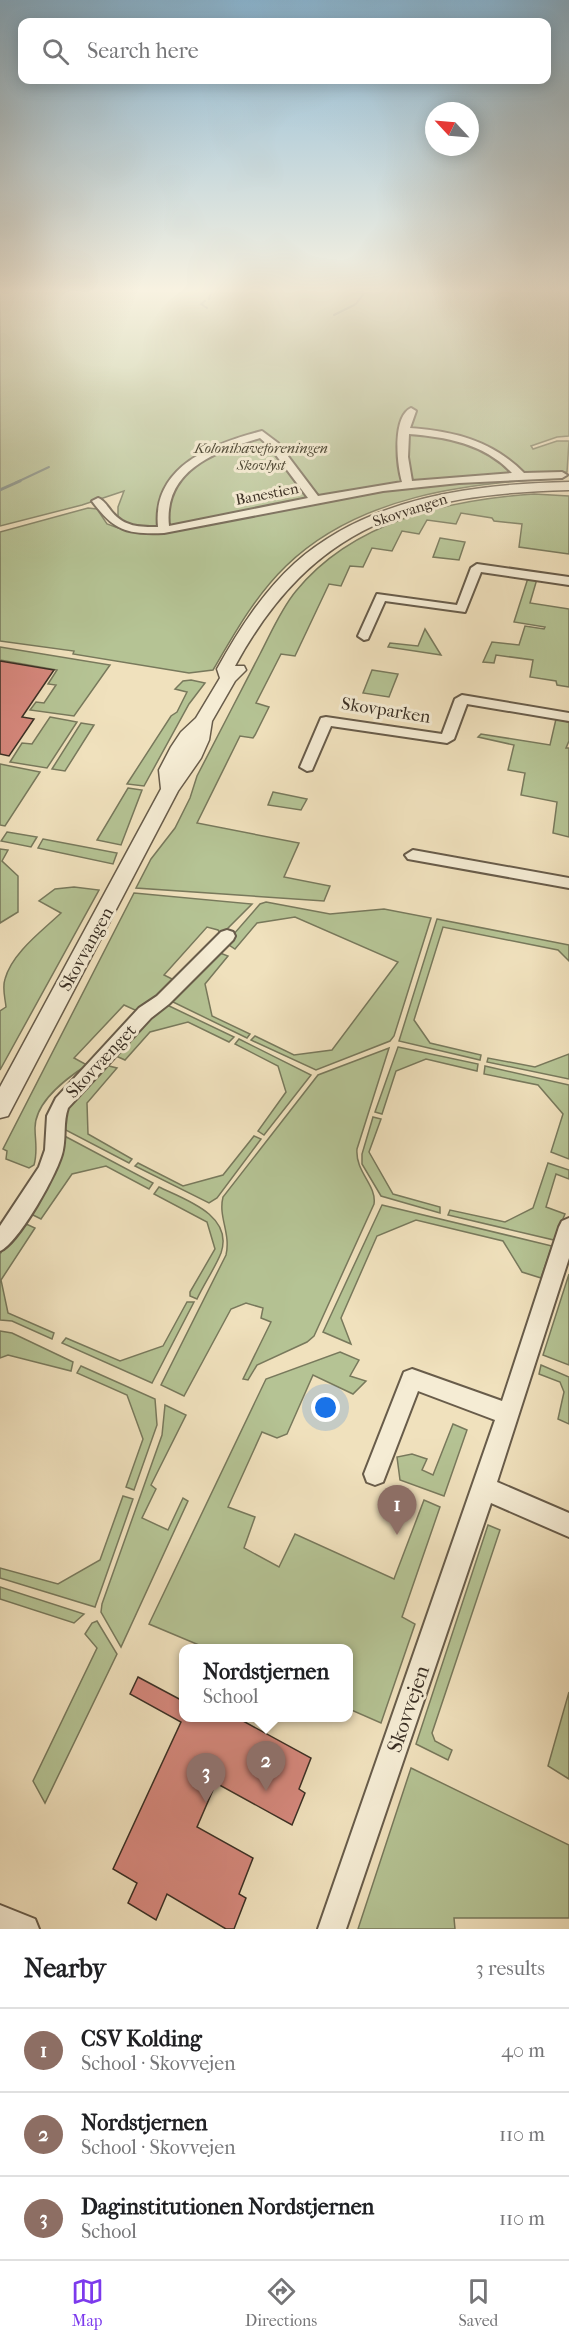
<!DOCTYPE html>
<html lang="en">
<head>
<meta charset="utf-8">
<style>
  :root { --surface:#fff; --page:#f2f2f2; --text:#202124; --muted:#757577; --line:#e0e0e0; --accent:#7c3aed }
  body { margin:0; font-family:"IM FELL French Canon",serif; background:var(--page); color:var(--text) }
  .compass { position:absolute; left:425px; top:102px; width:54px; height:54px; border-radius:50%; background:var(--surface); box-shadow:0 3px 15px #0003; rotate:296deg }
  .you { position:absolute; left:326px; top:1408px; width:21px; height:21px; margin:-15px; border:4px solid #fff; border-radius:50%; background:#1a73e8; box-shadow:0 0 0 9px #1a73e833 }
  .badge { display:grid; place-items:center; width:39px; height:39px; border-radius:50%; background:var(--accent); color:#fff; font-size:20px; font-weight:700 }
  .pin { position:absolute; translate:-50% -50px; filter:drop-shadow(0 2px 3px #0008) }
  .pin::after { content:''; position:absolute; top:32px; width:21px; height:18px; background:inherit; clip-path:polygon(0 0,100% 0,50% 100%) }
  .popup { position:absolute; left:179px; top:1644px; width:174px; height:78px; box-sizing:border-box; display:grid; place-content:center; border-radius:12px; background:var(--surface); filter:drop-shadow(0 2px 4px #0005); font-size:20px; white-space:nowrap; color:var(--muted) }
  .popup b { font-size:22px; color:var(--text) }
  .popup::after { content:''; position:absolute; left:50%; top:100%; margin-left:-12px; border:12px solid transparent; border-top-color:var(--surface) }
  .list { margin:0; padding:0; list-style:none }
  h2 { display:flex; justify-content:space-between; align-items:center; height:78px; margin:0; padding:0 24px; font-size:26px }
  h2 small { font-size:20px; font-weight:400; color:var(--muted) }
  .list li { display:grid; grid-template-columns:39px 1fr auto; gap:18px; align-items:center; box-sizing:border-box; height:84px; padding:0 24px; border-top:2px solid var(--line) }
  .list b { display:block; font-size:22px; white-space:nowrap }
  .list p { margin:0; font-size:20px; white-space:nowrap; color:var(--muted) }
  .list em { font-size:20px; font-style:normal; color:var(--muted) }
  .icon { flex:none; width:33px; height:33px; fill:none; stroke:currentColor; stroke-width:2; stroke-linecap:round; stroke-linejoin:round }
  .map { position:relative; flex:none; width:569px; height:1929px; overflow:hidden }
  .search { position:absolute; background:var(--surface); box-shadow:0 3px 15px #0003; left:18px; right:18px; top:18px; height:66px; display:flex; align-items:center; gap:15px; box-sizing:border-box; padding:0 21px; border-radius:12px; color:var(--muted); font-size:22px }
  .sheet { height:330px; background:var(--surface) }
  nav { display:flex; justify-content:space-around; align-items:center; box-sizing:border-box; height:84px; border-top:2px solid var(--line); background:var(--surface); font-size:16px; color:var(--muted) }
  nav a { display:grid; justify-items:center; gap:3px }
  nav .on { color:var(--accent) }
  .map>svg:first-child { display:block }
</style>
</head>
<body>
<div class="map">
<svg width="569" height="1929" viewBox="0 0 569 1929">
  <rect width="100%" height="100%" fill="#f0e1bd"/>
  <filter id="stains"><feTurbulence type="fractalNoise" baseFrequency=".00333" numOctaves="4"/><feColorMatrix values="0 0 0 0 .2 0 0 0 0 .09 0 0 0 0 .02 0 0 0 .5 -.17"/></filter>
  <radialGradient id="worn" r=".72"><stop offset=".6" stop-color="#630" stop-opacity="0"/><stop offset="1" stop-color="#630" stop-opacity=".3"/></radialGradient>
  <g fill="#b5c394" stroke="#78795c" stroke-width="1.5">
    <path d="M0,289H569V436L557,437L531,446L533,449L557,441H569L567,472L521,474L509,469L513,478L560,476L562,478C466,483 358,496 286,566C255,596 234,634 213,670L189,673L73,654L74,651L0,641V532L88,508L97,509L107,524L118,528V507L124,491L82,505L0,526Z"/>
    <path d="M534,494L569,496V554L519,547L522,524L494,521L492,518L461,513L456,524L427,520L419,534L402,531L392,551L372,548L363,567L350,566L341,586L329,584L295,656L281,654L256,703L269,707L255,735L253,738L240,736L197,823L299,843L284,877L330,886L324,901L136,888L151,859L175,828L190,798L197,776C218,735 239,695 260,654C271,633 281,609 296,591C353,521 448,500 534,494Z"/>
    <path d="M440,538L465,542L459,560L433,557Z"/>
    <path d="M528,578L537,579L530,603L569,609V687L557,685L556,681L530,677L533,660L496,655L494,663L483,662L492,642L519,645L525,626L544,629L545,627L514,622Z"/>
    <path d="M425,629L441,655L388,647L390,643L418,646Z"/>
    <path d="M0,647L110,665L74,716L30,710L36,702L44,703L56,685L48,684L57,670L0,660Z"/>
    <path d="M372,670L398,674L389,697L363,693Z"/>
    <path d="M191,680L205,683L189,704L144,786L127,784L171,716L177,712L187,692L175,689L183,681Z"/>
    <path d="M50,717L77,722L47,768L10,762L22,743L32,744Z"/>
    <path d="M556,719L569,722V741L566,748H569V837L553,833L557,802L521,795L525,773L508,770L514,745L478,737L481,734L550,745Z"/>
    <path d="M81,723L94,725L65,771L52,769Z"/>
    <path d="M0,764L40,772L5,826L0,825Z"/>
    <path d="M128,788L142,790L121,845L97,840Z"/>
    <path d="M273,792L307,799L301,810L268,805Z"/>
    <path d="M7,832L37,837L31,847L1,841Z"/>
    <path d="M43,839L117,853L113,864L38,848Z"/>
    <path d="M0,849L8,850L2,861L18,876V912L0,923Z"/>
    <path d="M74,887L99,890L0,1070V1011L6,1007C5,997 2,988 5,979C12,953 42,931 61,913L39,901L55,889Z"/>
    <path d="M134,893L252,904L224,932L220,933L218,930L207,927L164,975L176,981L137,1011L124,1005L74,1058L87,1065C67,1078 35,1101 35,1128C35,1141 38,1151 34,1165L29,1168L6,1159L7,1151L3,1149Z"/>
    <path d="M266,902L330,914L384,909L431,918L394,1036L390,1041L316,1070L251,1040L255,1036L294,1055L332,1050L398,962L295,917L257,923L235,949L226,943L260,904Z"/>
    <path d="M437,919L569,945V961L558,950L443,927L414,1020L430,1043L481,1055L480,1060L399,1041Z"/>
    <path d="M220,953L228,956L205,984L212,1016L250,1034L247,1038L171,1001Z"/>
    <path d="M165,1004L234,1037L229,1042L188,1022L150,1032L125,1060L116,1056L117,1052L145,1019Z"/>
    <path d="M239,1039L311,1075L264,1135L258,1131L286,1092L278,1066L235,1044Z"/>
    <path d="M398,1047L478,1064L477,1071L426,1059L396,1071L382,1114L375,1112Z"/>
    <path d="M389,1048L357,1149C355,1172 377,1185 374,1204L314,1336L307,1342L257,1365L248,1380L243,1379L271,1322L261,1318L263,1308L246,1303L231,1309L184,1396L161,1385L226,1255C231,1233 218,1217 223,1197L318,1075Z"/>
    <path d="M569,1054V1079L487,1062L488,1058L535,1067Z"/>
    <path d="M105,1065L117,1068L87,1103L88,1134L132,1159L129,1163L58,1126L66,1108Z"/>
    <path d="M485,1066L569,1085V1159L551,1152L563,1114L538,1085L484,1074Z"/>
    <path d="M373,1117L381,1119L369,1152L393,1194L440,1207V1213L381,1196L362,1164V1154Z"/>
    <path d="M57,1132L153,1183L149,1189L106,1166L72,1174L41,1219L29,1213Z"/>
    <path d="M254,1136L261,1139L217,1198L209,1203L135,1166L138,1163L183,1186L223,1175Z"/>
    <path d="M548,1163L569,1170V1179L556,1174L546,1207L565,1214L554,1240L448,1215L450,1210L505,1222L533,1208Z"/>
    <path d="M159,1187C184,1199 234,1215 221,1253C215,1268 204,1284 197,1299L190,1296V1292L215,1249L207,1222L154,1194Z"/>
    <path d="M382,1205L552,1246L541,1278L522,1272L503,1241L416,1220L377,1236L341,1318L351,1344L323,1332Z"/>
    <path d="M24,1223L35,1228L1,1280L8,1313L54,1333L52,1339L12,1321L0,1320V1254L19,1226Z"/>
    <path d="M569,1274V1365L543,1355Z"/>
    <path d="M187,1302H194L152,1383L62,1343L66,1338L120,1361L163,1346Z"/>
    <path d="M0,1331L12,1333L73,1362L71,1371L8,1355L0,1358Z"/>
    <path d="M340,1352L359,1360L350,1376L366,1381L353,1394L313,1375L287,1434L277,1438L262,1432L228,1507L255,1517L244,1548L279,1567L295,1534L394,1579L424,1500L440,1507L402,1617L415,1624L381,1723L349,1709L348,1648H206L149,1624L266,1379Z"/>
    <path d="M541,1365L569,1377V1424L558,1419L564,1392L560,1382L539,1374Z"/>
    <path d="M81,1366L155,1399L157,1425L134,1490L126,1487L143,1439L127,1395L77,1373Z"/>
    <path d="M165,1405L186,1415L151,1485L156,1489L142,1518L168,1530L183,1498L188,1501L121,1647L101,1612L102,1604L162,1435Z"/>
    <path d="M453,1424L467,1430L444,1496L400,1480L397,1457L412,1454L427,1459L422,1470L433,1475Z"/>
    <path d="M123,1496L133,1499L95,1607L0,1578V1568L58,1584L100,1560Z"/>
    <path d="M488,1525L500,1530L432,1733L435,1741L452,1750L448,1760L416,1744Z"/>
    <path d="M0,1587L84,1614L74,1623L0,1599Z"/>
    <path d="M97,1621L117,1654L45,1803L33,1781L97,1648L85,1634L92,1623Z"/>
    <path d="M569,1692V1779L548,1766Z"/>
    <path d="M411,1768L569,1845V1918H454L455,1929H358Z"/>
  </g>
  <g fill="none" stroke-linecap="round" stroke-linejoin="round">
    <g stroke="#75847d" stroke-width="2">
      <path d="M209,299L212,289"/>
      <path d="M205,301L201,304L207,308"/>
      <path d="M334,315L356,304L367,289"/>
      <path d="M15,483L49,467"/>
    </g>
    <path stroke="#75847d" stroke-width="3" d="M0,490L20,481"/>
  </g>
  <g fill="#d6887d" stroke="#3a2f24" stroke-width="1.5">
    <path d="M0,661L54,670L22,717L34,719L9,756L0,754Z"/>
    <path d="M138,1677L183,1701V1718H245L243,1721L311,1758L299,1789L305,1793L292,1825L216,1783L197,1827L253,1858L239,1894L246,1898L234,1929H226L167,1894L156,1920L128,1903L137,1883L113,1869L181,1722L130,1694Z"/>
  </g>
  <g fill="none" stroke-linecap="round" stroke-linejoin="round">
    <g stroke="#685c4a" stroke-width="4">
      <g id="minor">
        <path d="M411,408L416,411L410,428C453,431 493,441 524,473L562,472L567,475L562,478L459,483L383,491L164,533C127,534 115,532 92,501L98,498C104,500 107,506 112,512C125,527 139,527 158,527C152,466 213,444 262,431L278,443L318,496L402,482C397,465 392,417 411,408ZM409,434C447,437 485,444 512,473L412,481L408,457ZM260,438L270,447L308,498L169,526C163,470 216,451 260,438Z"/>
        <path d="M477,564L569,577V585L481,572L465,612L385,601L368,639L364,640L358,636L377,594L457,605L471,568Z"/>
        <path d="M462,695L569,713V721L467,704L454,739L447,743L331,726L312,770L307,771L300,767L321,718L326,717L442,734L455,699Z"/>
        <path d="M413,850L569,878V888L408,859L405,855Z"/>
        <path d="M227,930L233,932L235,936L233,940L169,1004L151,1018L68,1108C63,1122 66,1136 63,1150C60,1170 18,1244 0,1251V1226L39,1167L45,1150L47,1116L56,1098L139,1008L157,996L221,932Z"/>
        <path d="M569,1218V1258L497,1482L569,1513V1537L491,1503L346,1929H318L495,1420L418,1391L383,1482L375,1485L367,1482L364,1474L404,1372L412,1369L502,1401L559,1227L562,1221Z"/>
        <path d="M0,1905L35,1919L39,1929H0Z"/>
      </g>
    </g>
    <g stroke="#685c4a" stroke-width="3">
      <path id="tertiary" d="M569,482V490C414,494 313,523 235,666H244L246,670L235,681L212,721L209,740L201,758L178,791L8,1116L0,1118V1087L161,789L159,770L171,747L181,732L196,718L220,678L217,669C238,631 262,593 295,563C369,497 474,484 569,482Z"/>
    </g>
    <use href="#minor" fill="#f5ecd4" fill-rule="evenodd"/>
    <use href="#tertiary" fill="#f5ecd4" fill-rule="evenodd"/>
  </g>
  <linearGradient id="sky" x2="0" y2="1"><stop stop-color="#89b7d5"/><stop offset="0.52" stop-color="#f8f2e1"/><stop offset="1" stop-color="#f8f2e1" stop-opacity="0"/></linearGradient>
  <rect width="569" height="559" fill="url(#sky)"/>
  <g text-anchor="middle" stroke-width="6" stroke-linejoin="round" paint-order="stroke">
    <g font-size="15" font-style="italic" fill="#534d3a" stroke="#f5ecd4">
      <text x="261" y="453">Kolonihaveforeningen<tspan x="261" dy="17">Skovlyst</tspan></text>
    </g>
    <g font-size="15" fill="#3a2f24" stroke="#f5ecd4">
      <text transform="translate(267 494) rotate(-11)" y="5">Banestien</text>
      <text transform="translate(410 510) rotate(-18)" y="5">Skovvangen</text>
    </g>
    <g font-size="18" fill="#3a2f24" stroke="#f5ecd4">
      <text transform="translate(386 710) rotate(9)" y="6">Skovparken</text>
      <text transform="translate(86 949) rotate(-61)" y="6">Skovvangen</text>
      <text transform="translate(101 1061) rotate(-47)" y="6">Skovvænget</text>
    </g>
    <g font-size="21" fill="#3a2f24" stroke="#f5ecd4">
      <text transform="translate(408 1709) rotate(-71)" y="7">Skovvejen</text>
    </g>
  </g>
  <rect width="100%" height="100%" filter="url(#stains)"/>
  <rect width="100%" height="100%" fill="url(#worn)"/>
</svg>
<svg class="compass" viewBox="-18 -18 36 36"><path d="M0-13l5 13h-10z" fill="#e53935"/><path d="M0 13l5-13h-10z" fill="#757577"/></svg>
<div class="you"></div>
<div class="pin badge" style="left:397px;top:1535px;background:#8d6e63">1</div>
<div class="pin badge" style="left:266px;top:1791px;background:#8d6e63">2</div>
<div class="popup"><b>Nordstjernen</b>School</div>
<div class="pin badge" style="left:206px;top:1803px;background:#8d6e63">3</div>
<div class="search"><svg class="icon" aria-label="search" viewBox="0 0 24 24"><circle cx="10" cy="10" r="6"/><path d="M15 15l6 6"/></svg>Search here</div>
</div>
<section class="sheet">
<h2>Nearby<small>3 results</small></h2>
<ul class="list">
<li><span class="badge" style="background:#8d6e63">1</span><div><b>CSV Kolding</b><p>School · Skovvejen</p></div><em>40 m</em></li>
<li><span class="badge" style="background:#8d6e63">2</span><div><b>Nordstjernen</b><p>School · Skovvejen</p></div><em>110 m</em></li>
<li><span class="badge" style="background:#8d6e63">3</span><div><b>Daginstitutionen Nordstjernen</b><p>School</p></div><em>110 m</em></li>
</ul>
</section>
<nav>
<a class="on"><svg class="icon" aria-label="map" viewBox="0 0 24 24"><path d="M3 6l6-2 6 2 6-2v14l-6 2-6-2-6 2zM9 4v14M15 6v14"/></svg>Map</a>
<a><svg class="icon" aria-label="directions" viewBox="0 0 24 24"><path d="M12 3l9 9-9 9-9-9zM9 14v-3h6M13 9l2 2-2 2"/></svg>Directions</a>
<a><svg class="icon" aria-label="saved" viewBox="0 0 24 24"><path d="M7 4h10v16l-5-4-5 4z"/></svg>Saved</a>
</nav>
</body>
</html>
